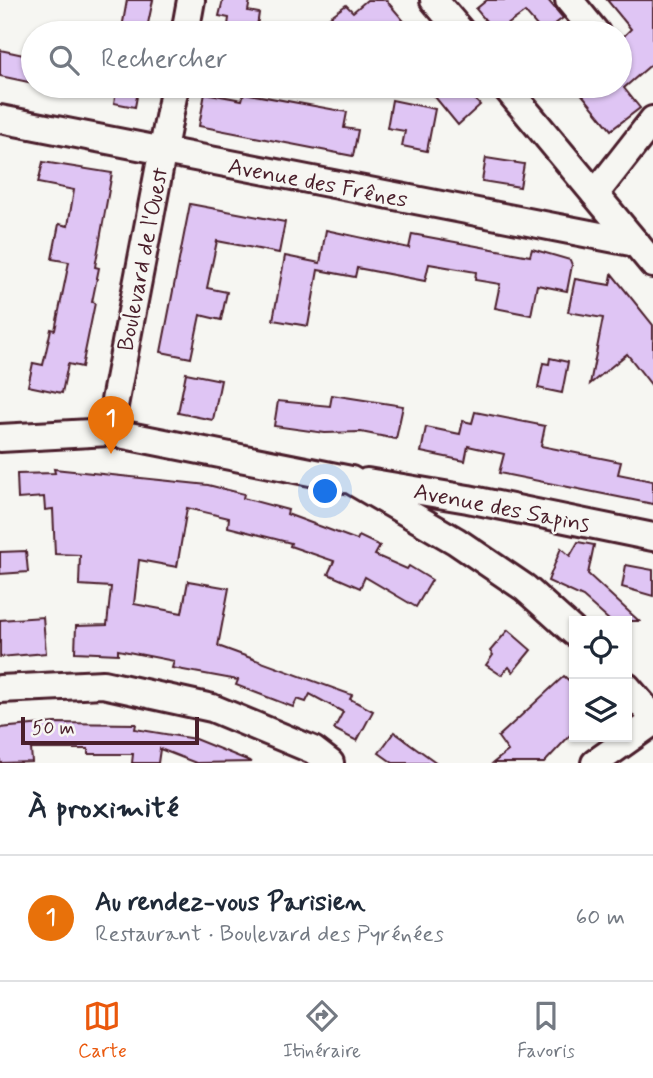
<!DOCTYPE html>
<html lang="fr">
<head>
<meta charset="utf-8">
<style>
  :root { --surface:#fff; --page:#f6f6f7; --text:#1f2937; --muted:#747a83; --line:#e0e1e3; --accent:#ea580c }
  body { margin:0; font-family:Mynerve,sans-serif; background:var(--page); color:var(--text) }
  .controls { position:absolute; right:21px; bottom:21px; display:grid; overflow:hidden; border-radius:0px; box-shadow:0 2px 5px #0004 }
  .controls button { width:63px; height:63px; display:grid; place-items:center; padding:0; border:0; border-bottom:2px solid var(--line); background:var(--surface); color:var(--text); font:35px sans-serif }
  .scale { position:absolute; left:21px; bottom:18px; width:178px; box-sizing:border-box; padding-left:7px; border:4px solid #4a1f2b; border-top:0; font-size:19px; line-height:24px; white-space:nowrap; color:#4a1f2b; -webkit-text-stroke:5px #f6f6f2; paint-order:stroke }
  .you { position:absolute; left:326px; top:492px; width:24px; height:24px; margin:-18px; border:5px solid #fff; border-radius:50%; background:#1a73e8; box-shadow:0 0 0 10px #1a73e833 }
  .badge { display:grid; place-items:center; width:46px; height:46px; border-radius:50%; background:var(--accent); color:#fff; font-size:23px; font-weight:700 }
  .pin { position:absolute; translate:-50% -58px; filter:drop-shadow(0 2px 4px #0008) }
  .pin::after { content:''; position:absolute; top:37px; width:24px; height:21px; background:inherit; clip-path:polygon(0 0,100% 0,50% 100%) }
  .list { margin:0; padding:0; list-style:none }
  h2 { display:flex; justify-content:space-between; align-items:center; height:91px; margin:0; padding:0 28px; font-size:30px }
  h2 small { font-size:23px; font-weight:400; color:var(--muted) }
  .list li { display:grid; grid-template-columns:46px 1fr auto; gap:21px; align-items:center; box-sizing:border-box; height:126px; padding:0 28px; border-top:2px solid var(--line) }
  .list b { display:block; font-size:26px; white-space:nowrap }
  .list p { margin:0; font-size:23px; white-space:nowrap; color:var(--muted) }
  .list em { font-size:23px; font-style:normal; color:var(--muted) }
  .icon { flex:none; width:38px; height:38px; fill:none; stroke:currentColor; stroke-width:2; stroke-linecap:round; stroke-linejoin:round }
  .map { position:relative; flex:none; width:653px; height:763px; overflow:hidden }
  .search { position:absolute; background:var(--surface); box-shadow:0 2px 5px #0004; left:21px; right:21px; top:21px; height:77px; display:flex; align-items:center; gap:18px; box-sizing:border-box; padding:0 24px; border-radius:38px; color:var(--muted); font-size:26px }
  .sheet { height:217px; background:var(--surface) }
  nav { display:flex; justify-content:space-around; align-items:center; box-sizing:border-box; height:98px; border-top:2px solid var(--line); background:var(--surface); font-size:19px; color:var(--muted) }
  nav a { display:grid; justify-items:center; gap:4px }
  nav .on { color:var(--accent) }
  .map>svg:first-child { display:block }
</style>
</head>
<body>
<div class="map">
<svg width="653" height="763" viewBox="0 0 653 763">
  <rect width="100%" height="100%" fill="#f6f6f2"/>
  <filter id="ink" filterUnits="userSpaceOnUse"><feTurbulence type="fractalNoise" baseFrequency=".0143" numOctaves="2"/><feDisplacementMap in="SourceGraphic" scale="14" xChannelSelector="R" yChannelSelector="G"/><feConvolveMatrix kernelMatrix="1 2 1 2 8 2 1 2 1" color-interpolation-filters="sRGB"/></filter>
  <g filter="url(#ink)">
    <g fill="#dfc5f4" stroke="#4a1f2b" stroke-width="2">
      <path d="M127,0H153L146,33L122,28Z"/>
      <path d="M223,0H250L248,11L259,13L256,33H227L229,18L219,16Z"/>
      <path d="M367,0H386L414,33H308L346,5L353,12Z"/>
      <path d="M487,0H548L563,18L543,33L525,12L496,33L476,9Z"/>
      <path d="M607,0H653V63L624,88L640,108L611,130L575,86H620V40L631,29Z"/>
      <path d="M0,50L33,57V83L0,76Z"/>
      <path d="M117,86H139L135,107L114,103Z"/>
      <path d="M426,86H463L480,105L458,125Z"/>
      <path d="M205,93L242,100L244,93L347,112L344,128L358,130L353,156L199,126Z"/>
      <path d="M392,100L435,109L427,151L402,146L405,131L387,128Z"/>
      <path d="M486,158L524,164L520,187L482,181Z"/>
      <path d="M43,162L112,173L95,267L99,268L92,302L95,303L82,367L68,364L62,393L28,386L33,363L43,365L51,329L55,330L69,262L52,259L59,224L68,226L74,190L38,183Z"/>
      <path d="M190,204L285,222L279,253L217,241L207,288L227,292L221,320L200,315L191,358L161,352Z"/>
      <path d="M326,230L409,248L412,234L530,256L532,249L570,260L572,265L567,291L537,285L531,315L495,308L500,284L475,280L476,272L429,264L425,281L357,268L355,277L318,270L308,326L273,320L285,256L320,263Z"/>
      <path d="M612,274L653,325V387L627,354L590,384L603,318L568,312L575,279L610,285Z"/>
      <path d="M550,358L568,362L562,393L538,388L543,363L549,364Z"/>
      <path d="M186,373L221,380L213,420L178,413Z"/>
      <path d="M332,395L403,406L396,439L361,432L325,433L274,426L278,401L330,406Z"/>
      <path d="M475,412L545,426L541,446L621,462L618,474L653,481V504L499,473L504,454L468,446L465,461L421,452L426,427L460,434L463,421L472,423Z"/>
      <path d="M54,469L208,485L244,494L243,498L288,510L287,514L357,540L359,536L380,546L375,555L407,569L409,566L432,580L416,607L365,577L360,588L328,574L334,561L290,546L291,543L228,527L229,518L187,508L177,567L139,560L134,604L182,613L188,581L229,588L218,646L352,695L350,699L373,711L357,741L334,729L343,712L310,694L306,702L297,699L293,707L236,685L238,680L172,668L174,661L118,650V654L75,652L76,626L107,625L111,587L79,585L80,555L55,554L53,509L45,510L44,497L18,499L17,474L55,473Z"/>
      <path d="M578,542L594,545L588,574L639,621H610L583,597L548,581L561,548L570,556Z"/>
      <path d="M26,551L28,572L0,574V552Z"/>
      <path d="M626,565L653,570V596L622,587Z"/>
      <path d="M43,617L46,653L0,657V620Z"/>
      <path d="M508,630L531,650L513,672L509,667L501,675L486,665L493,655L490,651Z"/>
      <path d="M564,676L574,685V731L544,763H493L508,751L498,737Z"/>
      <path d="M54,723L136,724L135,729L195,739L252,762L196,763L160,749L158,763H132L133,754H88V749H31L32,762L0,763V728Z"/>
      <path d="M394,732L437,763H393L379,753Z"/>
    </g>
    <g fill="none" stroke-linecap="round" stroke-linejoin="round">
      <g stroke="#4a1f2b" stroke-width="32">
        <g id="minor">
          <path d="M434,0L462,33"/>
          <path d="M569,0L596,33"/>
          <path d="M185,33L191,0"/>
          <path d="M505,86L653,264"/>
          <path d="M0,119L636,243"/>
          <path d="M595,194L653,120"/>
          <path d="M109,432L175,86"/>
          <path d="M0,438L109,432L351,480L456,541L525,588L574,632"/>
          <path d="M367,482L468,499L653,537"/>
          <path d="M627,687L653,717"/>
          <path d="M0,689L103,684L212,708L313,750L330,763"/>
          <path d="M595,763L653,722"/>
        </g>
      </g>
      <use href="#minor" stroke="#f6f6f2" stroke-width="26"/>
    </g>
  </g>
  <g text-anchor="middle" stroke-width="5" stroke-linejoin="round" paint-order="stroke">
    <g font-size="23" fill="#4a1f2b" stroke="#f6f6f2">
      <text transform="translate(318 182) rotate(11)" y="8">Avenue des Frênes</text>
      <text transform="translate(142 259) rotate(-79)" y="8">Boulevard de l'Ouest</text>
      <text transform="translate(502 507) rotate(11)" y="8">Avenue des Sapins</text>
    </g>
  </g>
</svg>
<div class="controls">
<button><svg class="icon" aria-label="locate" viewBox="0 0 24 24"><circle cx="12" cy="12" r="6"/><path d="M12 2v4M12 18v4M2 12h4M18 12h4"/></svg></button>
<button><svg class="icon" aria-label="layers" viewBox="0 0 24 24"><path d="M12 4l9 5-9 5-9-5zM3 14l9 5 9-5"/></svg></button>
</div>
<div class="scale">50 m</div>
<div class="you"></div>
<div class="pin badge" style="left:111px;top:454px;background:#e8710a">1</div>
<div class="search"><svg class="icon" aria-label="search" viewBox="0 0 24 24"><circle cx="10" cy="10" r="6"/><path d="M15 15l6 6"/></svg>Rechercher</div>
</div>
<section class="sheet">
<h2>À proximité<small></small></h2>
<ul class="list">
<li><span class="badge" style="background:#e8710a">1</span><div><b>Au rendez-vous Parisien</b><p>Restaurant · Boulevard des Pyrénées</p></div><em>60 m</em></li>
</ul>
</section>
<nav>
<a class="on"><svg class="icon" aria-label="map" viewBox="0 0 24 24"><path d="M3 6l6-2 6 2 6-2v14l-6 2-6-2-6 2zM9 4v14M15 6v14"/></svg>Carte</a>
<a><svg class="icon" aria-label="directions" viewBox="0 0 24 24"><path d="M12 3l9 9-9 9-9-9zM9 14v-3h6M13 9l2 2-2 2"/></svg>Itinéraire</a>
<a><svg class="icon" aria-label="saved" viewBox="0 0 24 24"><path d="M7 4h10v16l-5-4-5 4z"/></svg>Favoris</a>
</nav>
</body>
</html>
